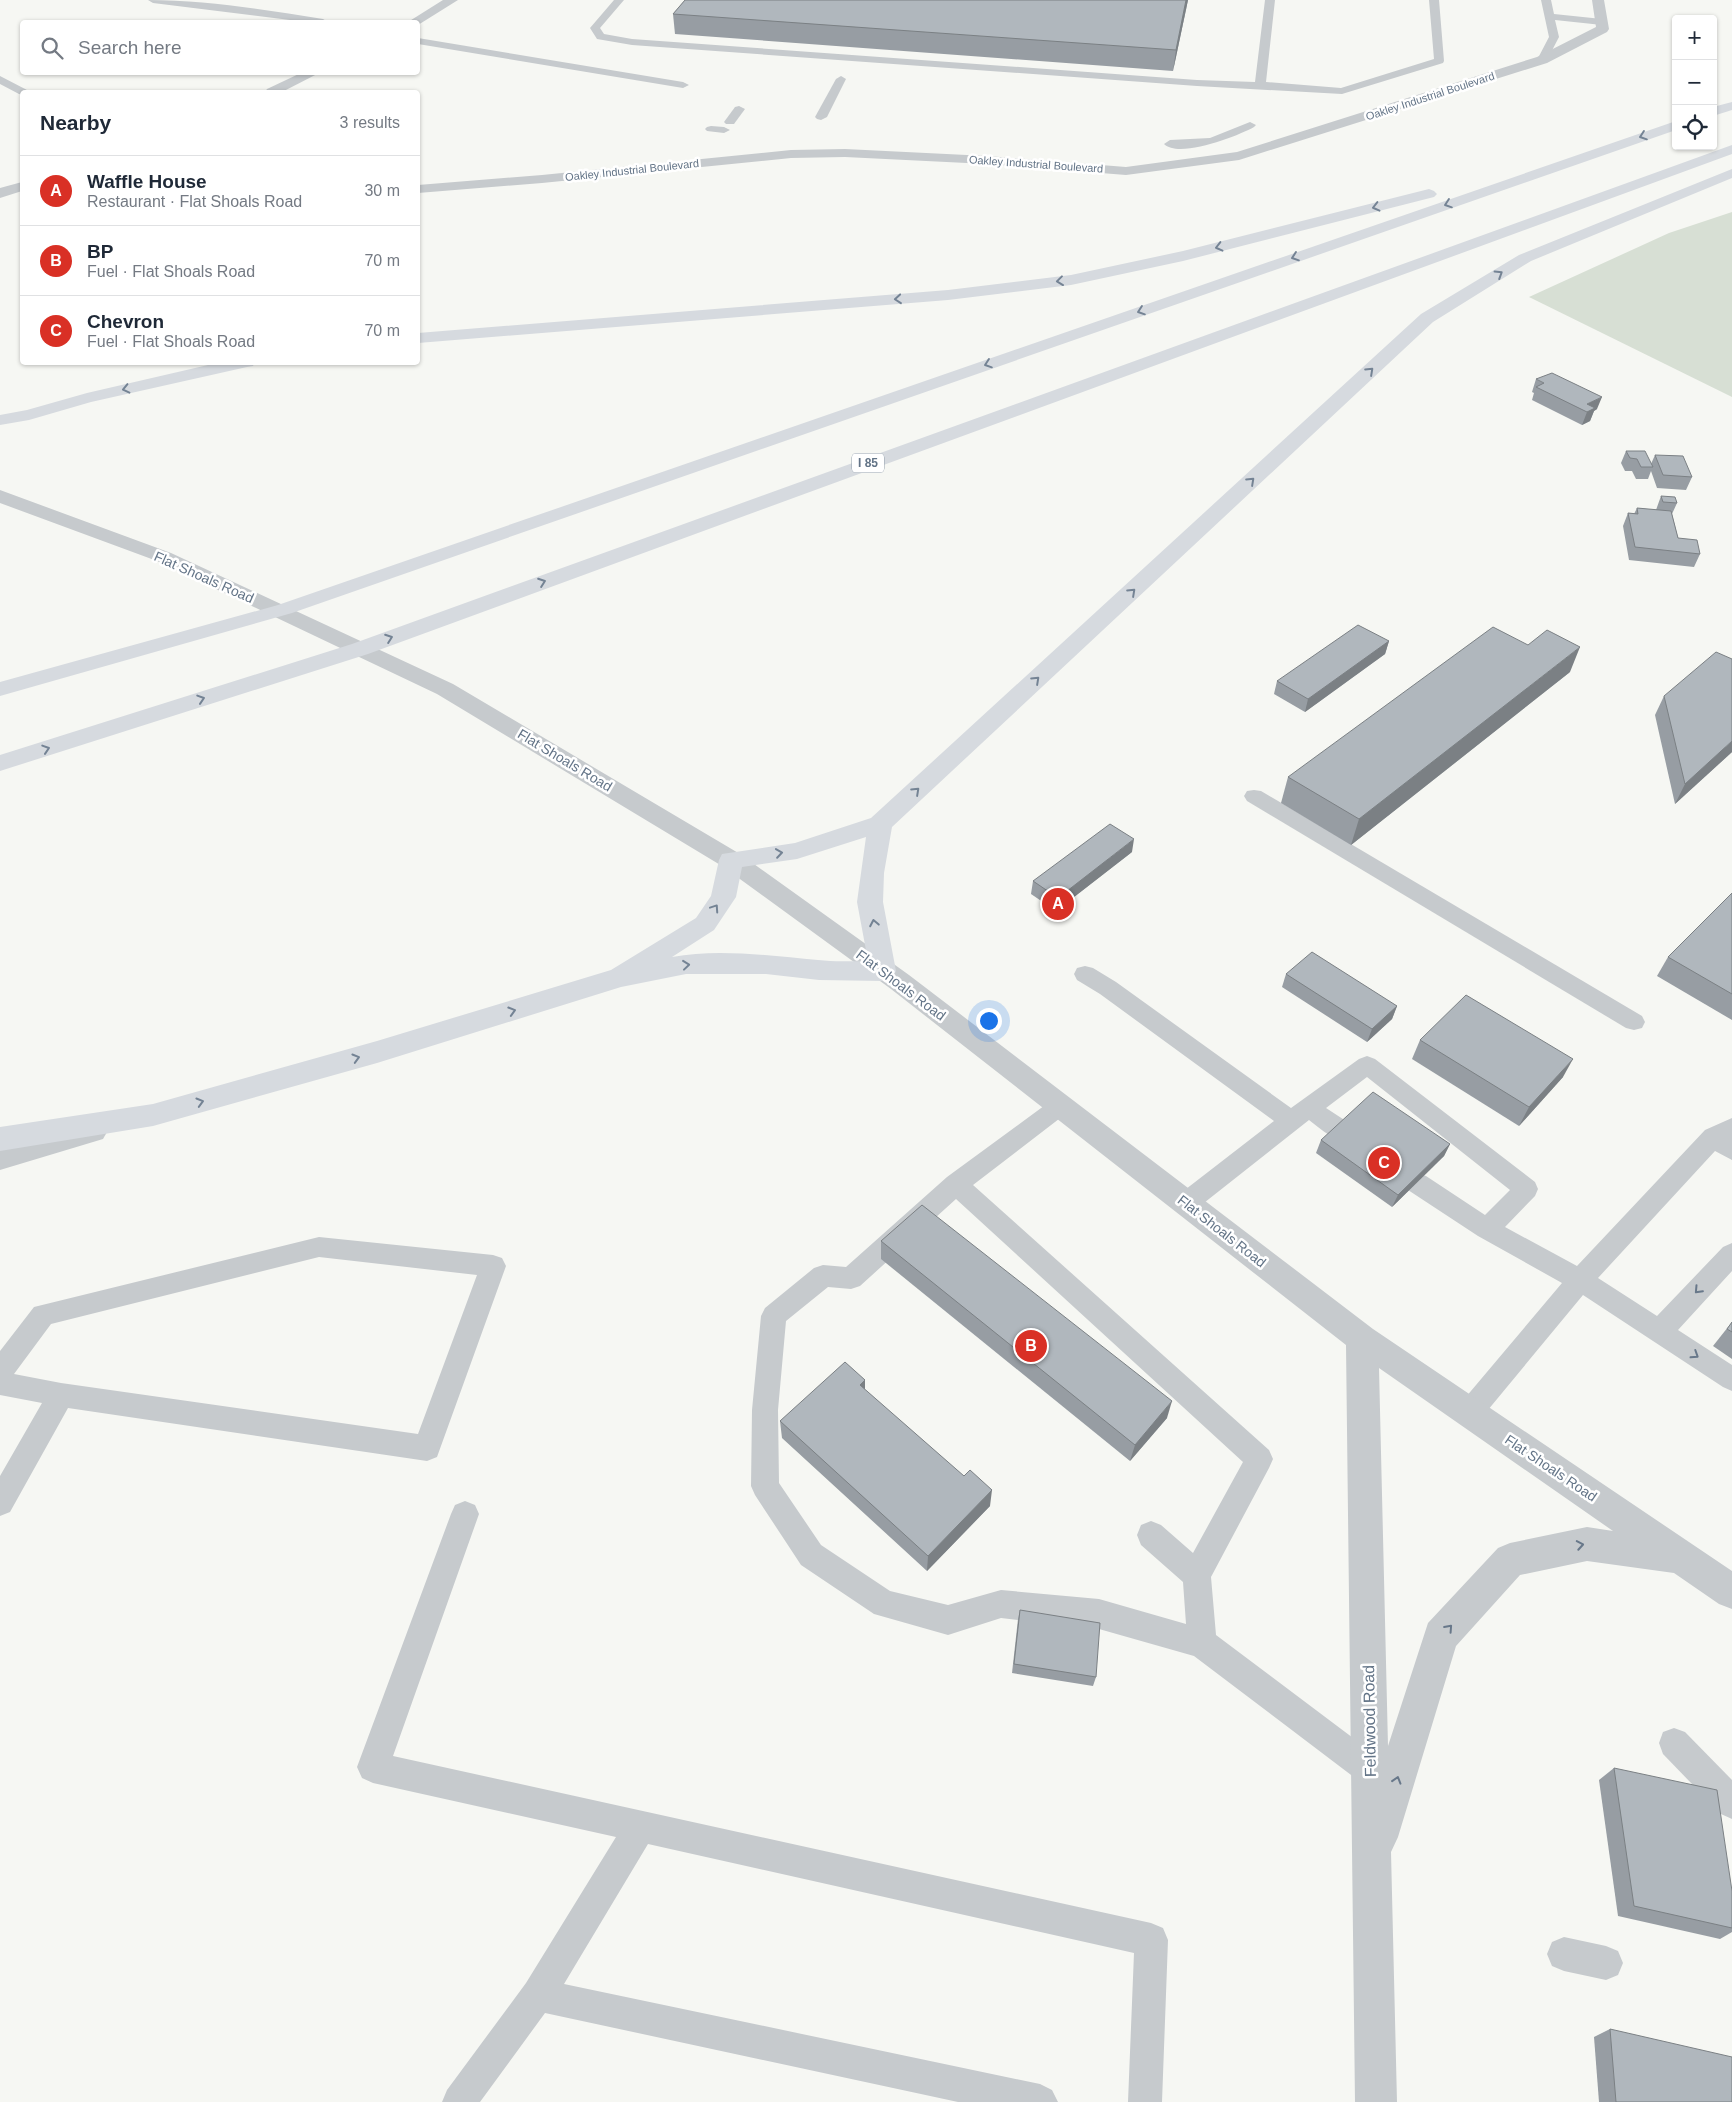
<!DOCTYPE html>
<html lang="en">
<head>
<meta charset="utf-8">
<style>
  :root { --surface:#fff; --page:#f2f2f3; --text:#1f2937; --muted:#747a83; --line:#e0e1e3; --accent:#d93025 }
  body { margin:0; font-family:Helvetica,sans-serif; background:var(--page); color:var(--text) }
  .controls { position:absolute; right:15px; top:15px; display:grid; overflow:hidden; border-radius:5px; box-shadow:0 1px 4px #0004 }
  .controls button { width:45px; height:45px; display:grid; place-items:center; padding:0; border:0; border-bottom:1px solid var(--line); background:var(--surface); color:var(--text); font:25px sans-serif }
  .you { position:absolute; left:988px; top:1020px; width:18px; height:18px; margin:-12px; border:4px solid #fff; border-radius:50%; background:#1a73e8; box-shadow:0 0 0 8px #1a73e833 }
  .badge { display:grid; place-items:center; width:32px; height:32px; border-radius:50%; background:var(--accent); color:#fff; font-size:16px; font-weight:700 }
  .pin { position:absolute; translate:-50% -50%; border:2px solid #fff; box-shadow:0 1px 5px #0006 }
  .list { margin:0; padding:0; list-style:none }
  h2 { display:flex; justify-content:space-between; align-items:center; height:65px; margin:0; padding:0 20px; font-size:21px }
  h2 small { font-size:16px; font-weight:400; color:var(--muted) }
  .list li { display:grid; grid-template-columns:32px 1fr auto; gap:15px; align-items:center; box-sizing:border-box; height:70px; padding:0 20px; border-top:1px solid var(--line) }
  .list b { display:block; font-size:19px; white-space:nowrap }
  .list p { margin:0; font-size:16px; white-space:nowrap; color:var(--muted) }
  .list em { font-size:16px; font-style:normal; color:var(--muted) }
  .icon { flex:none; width:28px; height:28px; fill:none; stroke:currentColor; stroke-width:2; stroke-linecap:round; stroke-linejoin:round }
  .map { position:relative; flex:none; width:1732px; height:2102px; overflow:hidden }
  .search { position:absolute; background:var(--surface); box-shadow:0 1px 4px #0004; left:20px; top:20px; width:400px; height:55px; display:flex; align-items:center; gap:12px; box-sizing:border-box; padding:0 18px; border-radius:5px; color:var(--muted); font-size:19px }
  .panel { position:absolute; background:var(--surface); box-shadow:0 1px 4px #0004; left:20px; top:90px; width:400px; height:275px; border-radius:5px }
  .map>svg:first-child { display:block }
</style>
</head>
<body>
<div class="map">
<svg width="1732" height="2102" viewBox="0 0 1732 2102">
  <rect width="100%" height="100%" fill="#f6f7f3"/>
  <path fill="#d7dfd4" d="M1732,212V397L1529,297L1669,233Z"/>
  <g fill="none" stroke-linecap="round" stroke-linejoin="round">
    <g fill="#c6cacd" fill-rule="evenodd">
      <path d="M148,0C207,0 265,10 323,19L328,22H306L153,3Z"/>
      <path d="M614,0H624L600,28L604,34L632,39L1197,80L1255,82L1265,0H1275L1266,82L1341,88L1434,59L1429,0H1439L1444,61L1443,63L1342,94L1197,86L632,45L597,39L590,28Z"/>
      <path d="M1541,0H1551L1554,14L1602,19L1607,22L1602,25L1555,20L1559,37L1546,62H1538L1537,60L1549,37Z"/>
      <path d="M418,38L683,82L689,85L683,88L418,44Z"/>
      <path d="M0,76L27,90L29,92H22V95L19,94L0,84Z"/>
      <path d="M841,76L846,79L827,117L821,120L817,119L815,117L836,79Z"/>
      <path d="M739,106L745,109L734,124H726L724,122L735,107Z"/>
      <path d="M1250,122L1256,125L1254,127C1238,136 1179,159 1164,144L1170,140L1210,138Z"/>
      <path d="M711,126L724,127L730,130L724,133L707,131L705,129L707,127Z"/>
      <path d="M1254,790L1261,791L1642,1016L1645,1022L1642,1028L1634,1030L1626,1028L1247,801L1244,796L1247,791Z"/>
      <path d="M1085,966L1093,968L1116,982L1291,1108L1359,1059L1367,1056L1375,1059L1535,1182L1538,1189L1535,1196L1505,1227L1577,1266L1705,1130L1732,1118V1160L1715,1151L1598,1278L1657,1316L1723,1247L1732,1243V1271L1678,1330L1732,1365V1391L1723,1387L1583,1295L1478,1422L1469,1425L1460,1422L1456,1413L1460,1404L1562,1283L1478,1236L1408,1190L1405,1183L1408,1176L1417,1173L1426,1176L1485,1215L1510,1190L1367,1077L1326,1108L1349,1123L1353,1130L1349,1137C1333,1142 1321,1129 1309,1120L1195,1210L1186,1213L1177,1210L1174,1203L1177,1196L1274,1121L1100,994L1077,980L1074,974L1077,968Z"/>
      <path d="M1060,1097L1068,1100L1072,1106L1068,1112L973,1185L1269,1450L1273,1459L1269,1468L1211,1577L1216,1635L1381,1759L1386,1770L1381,1781L1370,1786L1359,1781L1194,1656L1099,1629L1001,1618L948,1635L874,1614L801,1565L755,1495L751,1486L752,1410L761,1316L765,1308L814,1268L823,1265L846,1267L947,1177L1052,1100ZM956,1199L1243,1462L1193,1553L1161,1525L1151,1521L1141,1525L1137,1535L1141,1545L1183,1582L1186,1624L1099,1599L1001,1590L948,1605L890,1591L821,1545L779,1483L778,1410L786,1321L828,1287L851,1289L860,1286Z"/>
      <path d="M95,1123L103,1125L107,1132L103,1139L0,1170V1150Z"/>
      <path d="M319,1237L493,1255L502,1258L506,1266L437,1457L427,1461L68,1408L10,1512L0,1516V1476L42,1403L0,1395V1351L34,1307ZM319,1257L477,1275L418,1434L61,1383L14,1374L51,1324Z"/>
      <path d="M465,1501L475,1505L479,1514L393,1756L1151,1923L1163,1928L1168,1940L1162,2102H1128L1134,1953L648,1844L564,1984L1040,2084L1052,2090L1058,2102H958L545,2013L480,2102H442L447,2090L526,1983L616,1837L373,1783L362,1778L357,1767L451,1514L455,1505Z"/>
      <path d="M1674,1728L1685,1732L1732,1780V1819L1721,1814L1663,1754L1659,1743L1663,1732Z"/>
      <path d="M1564,1937L1606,1946L1618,1951L1623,1963L1618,1975L1606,1980L1564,1971L1552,1966L1547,1954L1552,1942Z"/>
    </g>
    <path fill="#c6cacd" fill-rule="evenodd" d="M1592,0H1604L1609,29L1607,32L1547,63L1239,160L1126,175L987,164L845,157L791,158L542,183L418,193V185L542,175L791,150L845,149L987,156L1126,167L1237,152L1537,57L1596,27Z"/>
    <g fill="#c6cacd" fill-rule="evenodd">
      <path d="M443,0H458L418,25V22H408Z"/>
      <path d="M303,72H321L282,92H265L267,89Z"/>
      <path d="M22,182V191L0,198V188Z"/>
      <path d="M0,490L171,553L453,684L740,854L909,975L1373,1329L1732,1571V1609L1719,1604L1674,1573L1587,1561L1520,1575L1456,1646L1398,1837L1391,1852L1397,2102H1355L1346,1345L891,989L722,866L437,694L157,561L0,503ZM1379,1368L1613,1531L1587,1527L1510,1543L1498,1548L1428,1623L1388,1746Z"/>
    </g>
    <g fill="#d6dadf" fill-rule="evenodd">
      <path d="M1732,102V110L1713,116V107Z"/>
      <path d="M1676,121V130L292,613L0,696V682L278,605Z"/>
      <path d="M1732,145V154L368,654L0,771V755L352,644Z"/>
      <path d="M1732,169V178L1531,261L1433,322L892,827L884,873L883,902L896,971L892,978L883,981L819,980L766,974H686L621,987L377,1063L153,1126L0,1151V1127L153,1104L377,1041L611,970L696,918L711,896L719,860L722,854L795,843L871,818L1421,314L1519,255ZM866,837L857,902L868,961C851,961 834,962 818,960C770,956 719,948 672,957L714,930L736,897L742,867L797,859Z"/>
      <path d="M1429,189L1434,191L1437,194L1434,197L1183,261L1071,285L948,300L418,343V333L948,290L1071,275L1183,251Z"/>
      <path d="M221,362H255L253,366L247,367L91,402L29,420L0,425V415L27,410L87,393Z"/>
    </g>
  </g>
  <g fill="#979da3">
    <path d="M685,0H1188L1173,71L675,34L673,14Z"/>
    <path d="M1536,379L1597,409L1594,411L1590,421L1582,425L1532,400L1534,393L1532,392Z"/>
    <path d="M1626,451L1651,464L1655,455L1692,477L1686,490L1657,488L1651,471L1648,479H1636L1632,471H1625L1621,463Z"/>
    <path d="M1661,496L1677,503L1672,514L1678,538L1700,554L1694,567L1629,560L1623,526L1628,513L1634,514L1637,508L1656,510Z"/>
    <path d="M1389,641L1385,654L1305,712L1274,694L1277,681Z"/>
    <path d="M1570,672L1351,845L1281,803L1288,777Z"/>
    <path d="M1664,696L1732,752L1675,804L1655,715Z"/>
    <path d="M1132,852L1056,911L1031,894L1033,881Z"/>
    <path d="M1732,893V1020L1657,976L1668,957Z"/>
    <path d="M1286,974L1397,1006L1392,1019L1367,1042L1282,987Z"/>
    <path d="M1420,1040L1563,1077L1519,1126L1412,1059Z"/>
    <path d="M1321,1140L1450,1144L1444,1156L1392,1207L1316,1153Z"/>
    <path d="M881,1241L1167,1418L1130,1461L881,1259Z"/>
    <path d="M1732,1322V1359L1713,1346Z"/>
    <path d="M865,1380V1390L990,1506L927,1571L782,1438L780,1421Z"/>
    <path d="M1020,1610L1096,1677L1093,1686L1012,1673L1018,1619Z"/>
    <path d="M1614,1768L1732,1891V1932L1720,1939L1618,1916L1599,1780Z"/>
    <path d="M1610,2029L1732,2102H1599L1594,2037Z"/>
  </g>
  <g fill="#7b8084">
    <path d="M1186,0H1188L1173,71L1176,50Z"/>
    <path d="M1602,397L1597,409L1594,411L1590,421L1582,425L1587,412V404Z"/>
    <path d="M1389,641L1385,654L1305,712L1308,699Z"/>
    <path d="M1580,647L1570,672L1351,845L1359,819Z"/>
    <path d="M1732,741V752L1675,804L1685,784Z"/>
    <path d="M1134,839L1132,852L1056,911L1058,898Z"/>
    <path d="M1397,1006L1392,1019L1367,1042L1372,1029Z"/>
    <path d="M1573,1059L1563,1077L1519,1126L1529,1107Z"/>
    <path d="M1450,1144L1444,1156L1392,1207L1398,1195Z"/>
    <path d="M865,1380V1397L860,1385Z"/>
    <path d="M1172,1401L1167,1418L1130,1461L1135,1445Z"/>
    <path d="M992,1490L990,1506L927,1571L928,1556Z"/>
  </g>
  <g fill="#b0b7bd" stroke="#7b8084">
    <path d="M685,0H1186L1176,50L673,14Z"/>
    <path d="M1552,373L1602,397L1587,404L1595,408L1587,412L1536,387L1544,383L1536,379Z"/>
    <path d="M1626,451H1645L1653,467H1641L1637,459L1630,458Z"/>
    <path d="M1655,455L1683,456L1692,477L1663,475Z"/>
    <path d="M1661,496L1675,497L1677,503L1663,502Z"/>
    <path d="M1637,508L1671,511L1678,538L1697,540L1700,554L1635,547L1628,513L1638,514Z"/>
    <path d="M1358,625L1389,641L1308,699L1277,681Z"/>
    <path d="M1493,627L1528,645L1547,630L1580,647L1359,819L1288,777Z"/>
    <path d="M1716,652L1732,659V741L1685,784L1664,696Z"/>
    <path d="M1110,824L1134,839L1058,898L1033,881Z"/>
    <path d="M1732,893V994L1668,957Z"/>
    <path d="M1312,952L1397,1006L1372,1029L1286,974Z"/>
    <path d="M1466,995L1573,1059L1529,1107L1420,1040Z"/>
    <path d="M1373,1092L1450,1144L1398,1195L1321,1140Z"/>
    <path d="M922,1205L1172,1401L1135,1445L881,1241Z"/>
    <path d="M1732,1322V1332L1727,1329Z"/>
    <path d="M845,1362L865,1380L860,1385L964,1476L970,1470L992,1490L928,1556L780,1421Z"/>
    <path d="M1020,1610L1100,1623L1096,1677L1014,1664Z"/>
    <path d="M1614,1768L1717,1790L1732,1891V1928L1634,1906Z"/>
    <path d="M1610,2029L1732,2057V2102H1616Z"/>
  </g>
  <defs><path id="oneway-chevron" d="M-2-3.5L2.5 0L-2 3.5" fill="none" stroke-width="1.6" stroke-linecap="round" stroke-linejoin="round" transform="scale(1.25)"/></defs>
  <g stroke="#748394">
    <use href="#oneway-chevron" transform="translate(1643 136) rotate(161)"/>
    <use href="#oneway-chevron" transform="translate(1448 204) rotate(161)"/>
    <use href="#oneway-chevron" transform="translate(1376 207) rotate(166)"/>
    <use href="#oneway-chevron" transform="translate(1219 247) rotate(166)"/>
    <use href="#oneway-chevron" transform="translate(1295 257) rotate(161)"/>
    <use href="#oneway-chevron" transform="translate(1499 274) rotate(-32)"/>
    <use href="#oneway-chevron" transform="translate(1060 281) rotate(173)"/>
    <use href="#oneway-chevron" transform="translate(898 299) rotate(175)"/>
    <use href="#oneway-chevron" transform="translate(1141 311) rotate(161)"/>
    <use href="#oneway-chevron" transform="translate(988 364) rotate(161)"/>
    <use href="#oneway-chevron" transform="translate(1370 371) rotate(-43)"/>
    <use href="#oneway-chevron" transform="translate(126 389) rotate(167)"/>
    <use href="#oneway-chevron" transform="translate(1251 481) rotate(-43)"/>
    <use href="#oneway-chevron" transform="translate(542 582) rotate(-20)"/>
    <use href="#oneway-chevron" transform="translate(1132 592) rotate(-43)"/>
    <use href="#oneway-chevron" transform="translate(389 638) rotate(-20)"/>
    <use href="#oneway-chevron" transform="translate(1036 680) rotate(-43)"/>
    <use href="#oneway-chevron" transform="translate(201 699) rotate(-18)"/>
    <use href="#oneway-chevron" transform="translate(46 749) rotate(-18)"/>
    <use href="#oneway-chevron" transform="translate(916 791) rotate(-43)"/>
    <use href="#oneway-chevron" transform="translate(779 853) rotate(-8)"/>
    <use href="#oneway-chevron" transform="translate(715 908) rotate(-56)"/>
    <use href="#oneway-chevron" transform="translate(874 923) rotate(-101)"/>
    <use href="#oneway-chevron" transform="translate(686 965) rotate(-6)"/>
    <use href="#oneway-chevron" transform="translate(512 1011) rotate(-17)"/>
    <use href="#oneway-chevron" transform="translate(356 1058) rotate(-16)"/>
    <use href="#oneway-chevron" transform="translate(200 1102) rotate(-16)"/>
  </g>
  <g stroke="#68788a">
    <use href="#oneway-chevron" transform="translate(1698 1290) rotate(133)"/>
    <use href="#oneway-chevron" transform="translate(1695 1355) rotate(33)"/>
    <use href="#oneway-chevron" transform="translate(1580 1545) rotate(-10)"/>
    <use href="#oneway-chevron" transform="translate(1449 1628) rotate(-48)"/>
    <use href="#oneway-chevron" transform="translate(1397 1780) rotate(-73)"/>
  </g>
  <g text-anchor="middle" stroke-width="5" stroke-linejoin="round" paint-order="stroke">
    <g font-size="11" fill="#637487" stroke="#fff">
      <text transform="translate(1430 96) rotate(-18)" y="4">Oakley Industrial Boulevard</text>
      <text transform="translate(1036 164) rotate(4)" y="4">Oakley Industrial Boulevard</text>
      <text transform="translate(632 170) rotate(-6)" y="4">Oakley Industrial Boulevard</text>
    </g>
    <rect fill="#fff" stroke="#929eab" stroke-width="1" x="852" y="453.5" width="32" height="19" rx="4"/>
    <g font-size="12" font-weight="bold" fill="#637487">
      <text x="868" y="467">I 85</text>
    </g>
    <g font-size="14" fill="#637487" stroke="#fff">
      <text transform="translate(204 577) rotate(24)" y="5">Flat Shoals Road</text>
      <text transform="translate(565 760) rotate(31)" y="5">Flat Shoals Road</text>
      <text transform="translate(901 985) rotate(37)" y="5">Flat Shoals Road</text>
      <text transform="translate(1222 1231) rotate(38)" y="5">Flat Shoals Road</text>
      <text transform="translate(1551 1468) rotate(34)" y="5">Flat Shoals Road</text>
    </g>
    <g font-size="16" fill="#637487" stroke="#fff">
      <text transform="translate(1369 1721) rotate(-91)" y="6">Feldwood Road</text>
    </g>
  </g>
</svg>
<div class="controls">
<button>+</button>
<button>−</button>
<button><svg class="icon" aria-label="locate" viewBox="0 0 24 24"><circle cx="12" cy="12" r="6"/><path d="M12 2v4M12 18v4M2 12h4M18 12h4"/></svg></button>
</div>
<div class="you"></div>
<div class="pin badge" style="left:1058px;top:904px">A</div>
<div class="pin badge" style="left:1031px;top:1346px">B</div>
<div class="pin badge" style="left:1384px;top:1163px">C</div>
<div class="search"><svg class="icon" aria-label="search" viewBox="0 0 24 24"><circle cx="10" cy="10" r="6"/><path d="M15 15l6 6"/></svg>Search here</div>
<section class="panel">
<h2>Nearby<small>3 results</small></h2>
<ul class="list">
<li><span class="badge">A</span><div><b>Waffle House</b><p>Restaurant · Flat Shoals Road</p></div><em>30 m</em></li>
<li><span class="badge">B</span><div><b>BP</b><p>Fuel · Flat Shoals Road</p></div><em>70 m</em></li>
<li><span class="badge">C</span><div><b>Chevron</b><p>Fuel · Flat Shoals Road</p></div><em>70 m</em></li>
</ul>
</section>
</div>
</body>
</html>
